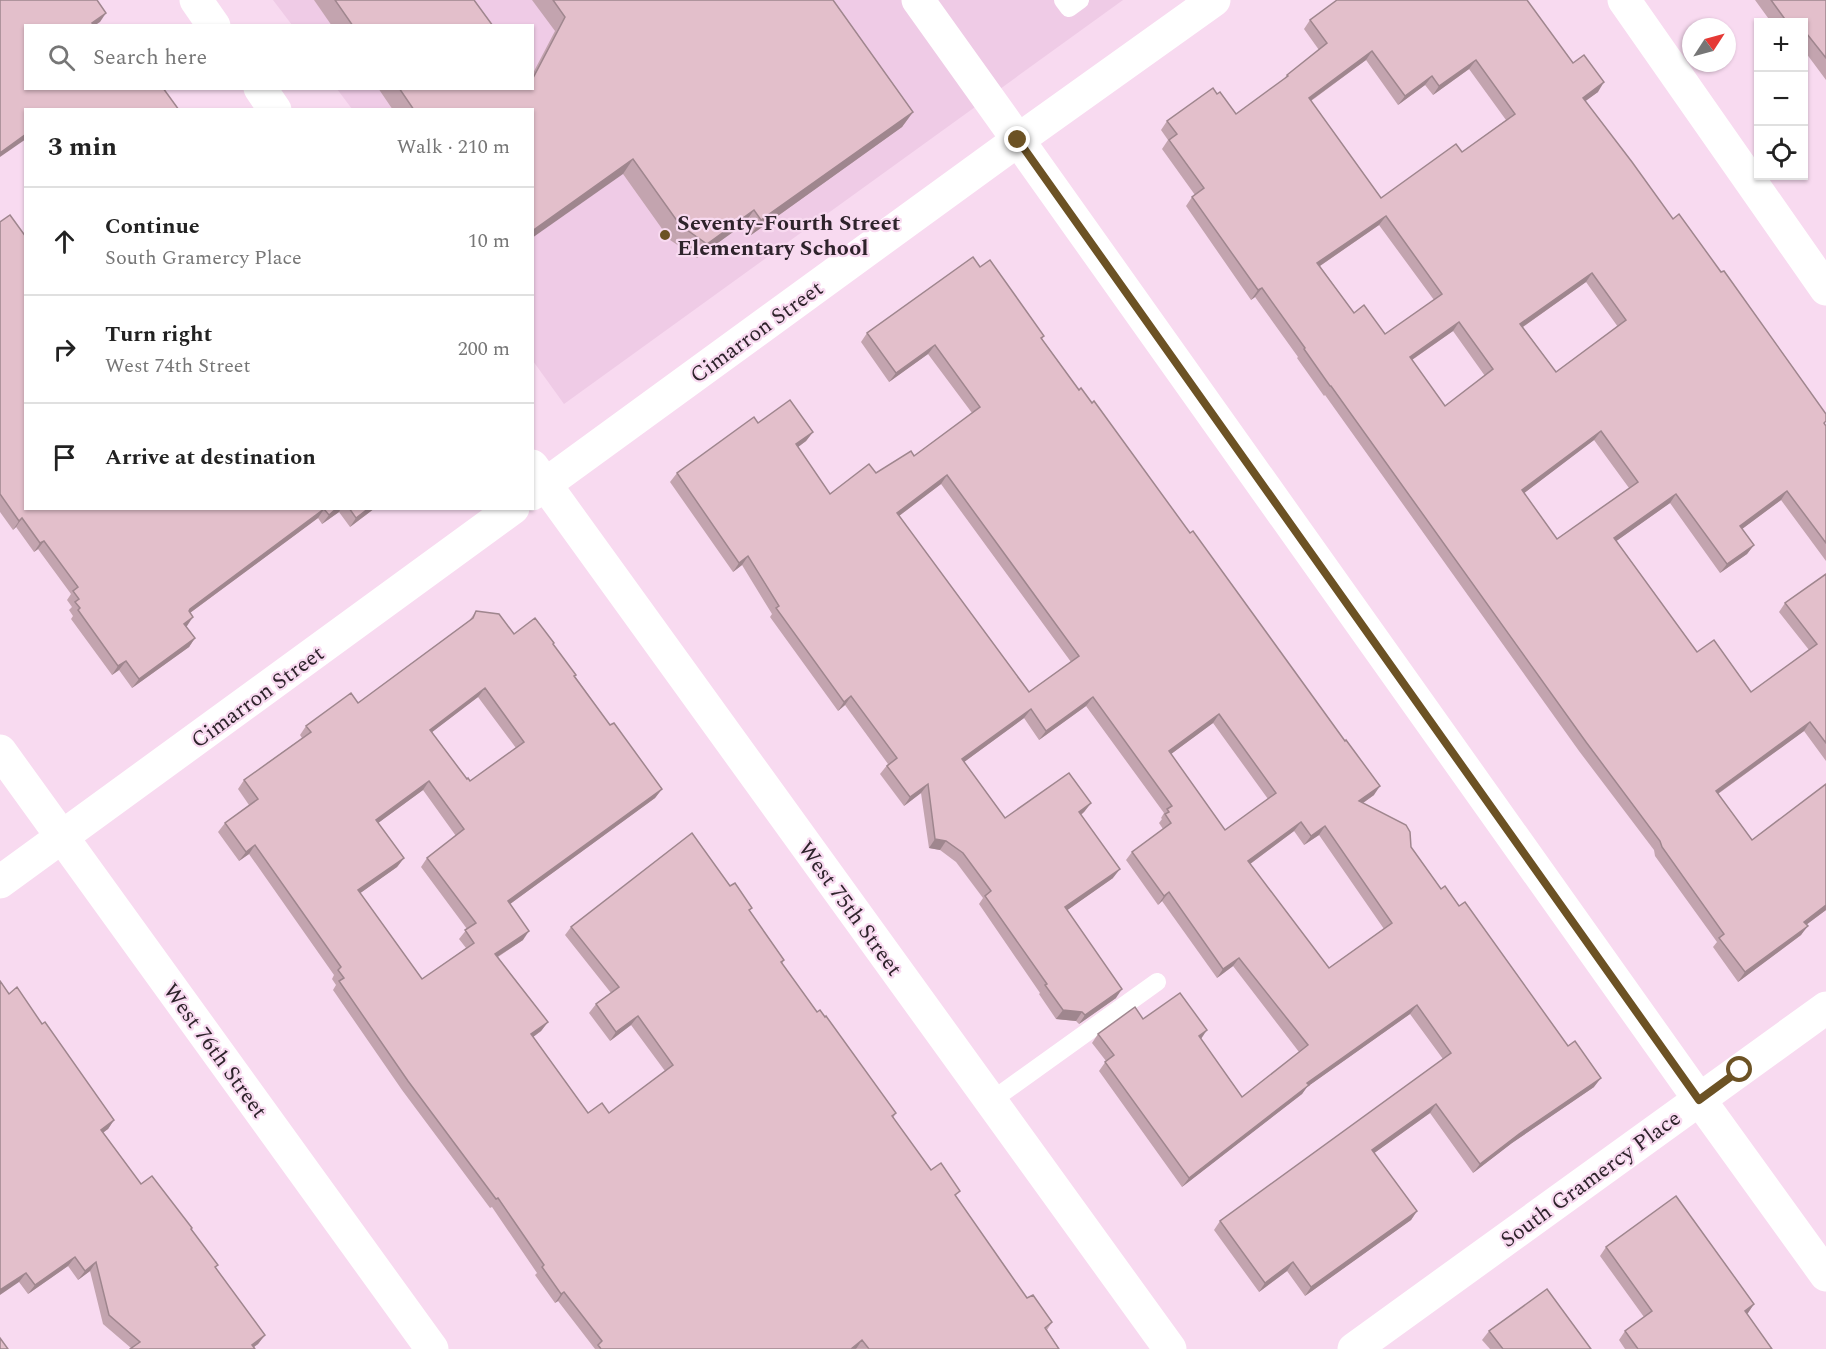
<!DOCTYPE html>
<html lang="en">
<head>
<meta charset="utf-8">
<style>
  :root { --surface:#fff; --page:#f2f2f2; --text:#222; --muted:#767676; --line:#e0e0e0 }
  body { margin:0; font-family:Spectral,serif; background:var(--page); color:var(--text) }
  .controls { position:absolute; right:18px; top:18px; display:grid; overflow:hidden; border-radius:0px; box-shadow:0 2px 4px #0004 }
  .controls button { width:54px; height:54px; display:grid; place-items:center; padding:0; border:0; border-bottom:2px solid var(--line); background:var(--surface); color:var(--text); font:30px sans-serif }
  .compass { position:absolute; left:1682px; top:18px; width:54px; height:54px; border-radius:50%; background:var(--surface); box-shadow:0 2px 4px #0004; rotate:54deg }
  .stop { position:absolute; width:18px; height:18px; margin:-14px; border:4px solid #6c5224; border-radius:50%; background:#fff }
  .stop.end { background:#6c5224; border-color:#fff; box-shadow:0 2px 6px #0008 }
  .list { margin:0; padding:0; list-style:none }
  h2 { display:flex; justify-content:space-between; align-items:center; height:78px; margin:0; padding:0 24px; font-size:26px }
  h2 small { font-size:20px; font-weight:400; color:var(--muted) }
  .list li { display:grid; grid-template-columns:39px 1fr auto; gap:18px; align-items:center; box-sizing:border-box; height:108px; padding:0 24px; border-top:2px solid var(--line) }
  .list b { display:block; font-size:22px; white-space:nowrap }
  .list p { margin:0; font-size:20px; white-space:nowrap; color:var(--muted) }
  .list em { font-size:20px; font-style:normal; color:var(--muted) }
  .icon { flex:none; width:33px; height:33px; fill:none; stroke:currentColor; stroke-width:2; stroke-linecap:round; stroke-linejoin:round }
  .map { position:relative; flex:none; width:1826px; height:1349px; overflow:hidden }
  .search { position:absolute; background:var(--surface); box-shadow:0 2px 4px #0004; left:24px; top:24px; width:510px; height:66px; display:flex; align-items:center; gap:15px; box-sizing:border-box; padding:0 21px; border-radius:0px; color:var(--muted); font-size:22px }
  .panel { position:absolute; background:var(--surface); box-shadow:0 2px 4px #0004; left:24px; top:108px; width:510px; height:402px; border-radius:0px }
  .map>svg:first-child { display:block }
</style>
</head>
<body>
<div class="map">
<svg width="1826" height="1349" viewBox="0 0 1826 1349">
  <rect width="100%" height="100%" fill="#f8daf0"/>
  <path fill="#efcbe6" d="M273,0H1123L564,404L533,361L532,110L352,109L337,89L532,88V26L292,25Z"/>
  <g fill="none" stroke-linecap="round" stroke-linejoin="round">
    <g stroke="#fff" stroke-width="18">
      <path d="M1063,0L1069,8L1080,0"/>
      <path d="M991,1101L1157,982"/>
    </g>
    <g stroke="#fff" stroke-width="33">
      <path d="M196,0L214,26"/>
      <path d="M918,0L1018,140L1699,1099L1826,1275"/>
      <path d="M1624,0L1826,289"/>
      <path d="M260,88L275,110"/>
      <path d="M532,466L1170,1349"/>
      <path d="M532,494L1018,140L1214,0"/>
      <path d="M0,882L513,508"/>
    </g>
    <g stroke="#fff" stroke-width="33">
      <path d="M0,751L432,1349"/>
      <path d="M1354,1349L1826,1008"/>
    </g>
  </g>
  <g fill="#c3a4af" fill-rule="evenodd">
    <path d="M314,0H474L493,26H332Z"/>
    <path d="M532,0H833L913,112L902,127L751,235L744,224L697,258L670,240L623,174L532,110H393L378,88H532V75L555,31Z"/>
    <path d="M1755,0H1826V80L1803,49V22H1771Z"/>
    <path d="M1310,20L1573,63L1598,92L1585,101L1826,426V561L1781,500L1742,529L1754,545L1747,554L1720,573L1670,503L1616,541L1697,652L1751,692L1809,650L1779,612L1785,603L1826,574V761L1804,731L1718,794L1752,840L1826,784V910L1807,924L1801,935L1738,982L1713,947L1717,942L1655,856L1654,850L1579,751L1325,395L1324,396L1297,358L1298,357L1255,297L1251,300L1186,206L1192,197L1195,195L1162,149L1168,140L1161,130L1167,121L1217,94L1236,114L1283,80L1287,75L1319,50L1304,29ZM1366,60L1398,105L1425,85L1433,95L1469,69L1506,120L1462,152L1381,198L1311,101ZM1379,225L1434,300L1385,334L1354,313L1320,266ZM1586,282L1618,327L1556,372L1523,327ZM1453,331L1485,376L1445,406L1412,360ZM1594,440L1629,488L1557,539L1524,493Z"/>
    <path d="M0,222L26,508H375L350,527L339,512L322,524L318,518L190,613L186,626L195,638L189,647L132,688L119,670L112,675L71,619L73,616L69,610L72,607L67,600L71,594L38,549L34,552L16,527L13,530L0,512Z"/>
    <path d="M980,267L1044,336L1042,339L1374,795L1363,803L1411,847L1441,889L1594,1087L1512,1143L1473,1173L1430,1113L1374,1153L1417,1211L1411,1220L1305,1296L1287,1271L1259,1292L1214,1230L1220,1221L1443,1059L1410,1014L1307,1087L1302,1094L1182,1187L1099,1071L1106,1061L1092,1043L1098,1034L1143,1019L1201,1039L1242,1097L1299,1052L1233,966L1217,978L1162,901L1158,905L1126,860L1132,852L1163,829L1159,823L1162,819L1161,818L1164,813L1086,706L1039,740L1024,718L964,762L1005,818L1091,803L1084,812L1081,815L1113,878L1067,910L1116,998L1079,1024L1076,1021L1056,1019L1039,994L1040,993L979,904L983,898L956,862L940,850L929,848L921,793L904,806L880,774L888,764L845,705L838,711L770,617L772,614L742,565L733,572L670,482L677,473L758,423L813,432L806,441L798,447L830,494L914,456L972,413L928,354L889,382L861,342L867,333ZM941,484L1071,662L1029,692L899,516ZM1213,723L1268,799L1225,830L1171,754ZM1294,831L1304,845L1319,835L1384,929L1329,968L1250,864Z"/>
    <path d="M476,611L514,634L553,644L575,676L610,725L662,789L655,798L510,904L523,940L498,957L548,1022L541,1031L533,1037L588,1113H609L665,1071L631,1025L610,1041L589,1013L596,1004L611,993L565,935L571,927L730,886L752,908L749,911L784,960L782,964L817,1012L896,1113L893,1118L931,1170L956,1197L1027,1298L1052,1322L1047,1330L1059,1349H595L558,1301L555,1303L535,1275L537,1273L492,1207L490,1208L402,1090L333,990L336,985L332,979L334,975L249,854L239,861L218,832L225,823L249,805L238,789L244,780L302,738L300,735L306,726L358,703L469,621ZM478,697L516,748L470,781L467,779L432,732ZM423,790L456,836L427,858L421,867L467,929L459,939L466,948L422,979L360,893L397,867L404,858L378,823Z"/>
    <path d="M9,994L42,1024L114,1120L108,1129L103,1132L141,1184L191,1230L216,1268L265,1335L258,1344L254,1347L131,1348L103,1324L90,1271L78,1280L68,1266L28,1294L19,1282Z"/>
    <path d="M1606,1247L1754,1304L1747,1314L1772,1349H1625L1619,1340L1625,1331L1644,1317L1600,1256Z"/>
    <path d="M1489,1331L1591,1349H1490L1482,1340Z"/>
  </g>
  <g fill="#9f868e">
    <path d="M106,13L100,22L94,26L92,23Z"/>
    <path d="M1372,51L1366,60L1302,107L1309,98Z"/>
    <path d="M1476,60L1469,69L1433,95L1439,86Z"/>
    <path d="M1432,76L1425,85L1398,105L1405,96Z"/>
    <path d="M1604,82L1598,92L1576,108L1583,98Z"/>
    <path d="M913,112L902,127L751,235L761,220Z"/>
    <path d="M26,134V139L0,157V153Z"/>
    <path d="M633,159L623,174L532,238V231Z"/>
    <path d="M754,210L744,224L697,258L707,244Z"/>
    <path d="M1386,216L1379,225L1311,272L1317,263Z"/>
    <path d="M1592,273L1586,282L1514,333L1520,324Z"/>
    <path d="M1262,288L1255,297L1251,300L1258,290Z"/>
    <path d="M1459,322L1453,331L1403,366L1410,357Z"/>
    <path d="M935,345L928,354L889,382L896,373Z"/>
    <path d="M1601,431L1594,440L1515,500L1522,490Z"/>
    <path d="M813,432L806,441L790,453L796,444Z"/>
    <path d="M947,475L941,484L891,522L897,513Z"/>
    <path d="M1787,491L1781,500L1734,535L1740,526Z"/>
    <path d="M1676,494L1670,503L1608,547L1614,538Z"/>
    <path d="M337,508H341L339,512L322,524L329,515Z"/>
    <path d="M369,508H375L350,527L356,518Z"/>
    <path d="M324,509L318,518L183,618L190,609Z"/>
    <path d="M22,518L16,527L13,530L19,521Z"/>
    <path d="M44,541L38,549L34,552L40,543Z"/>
    <path d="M1754,545L1747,554L1720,573L1727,564Z"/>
    <path d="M748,556L742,565L733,572L739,563Z"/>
    <path d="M193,617L187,626L178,633L184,624Z"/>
    <path d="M195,638L189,647L132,688L139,679Z"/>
    <path d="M126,661L119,670L112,675L118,666Z"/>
    <path d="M485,688L478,697L423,739L430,730Z"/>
    <path d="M851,696L845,705L838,711L844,702Z"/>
    <path d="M1093,697L1086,706L1039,740L1046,731Z"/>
    <path d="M1031,709L1024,718L956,768L962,759Z"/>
    <path d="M1219,714L1213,723L1163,760L1169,751Z"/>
    <path d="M1810,722L1804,731L1709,800L1716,791Z"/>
    <path d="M429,781L423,790L370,829L376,820Z"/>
    <path d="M928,784L921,793L904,806L910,797Z"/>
    <path d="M1380,786L1374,795L1353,810L1359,801Z"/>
    <path d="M662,789L655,798L502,910L508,901Z"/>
    <path d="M1091,803L1084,812L1072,821L1079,812Z"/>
    <path d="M1301,822L1294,831L1242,870L1248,861Z"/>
    <path d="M1325,826L1319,835L1304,845L1311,836Z"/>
    <path d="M935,839L946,841L940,850L929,848Z"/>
    <path d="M255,845L249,854L239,861L246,852Z"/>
    <path d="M404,858L397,867L352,899L358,890Z"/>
    <path d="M1120,869L1113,878L1059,916L1065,907Z"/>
    <path d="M1169,892L1162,901L1158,905L1164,896Z"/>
    <path d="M1826,905V910L1798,931L1804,922Z"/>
    <path d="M1808,926L1801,935L1738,982L1745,972Z"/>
    <path d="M529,931L523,940L489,962L495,954Z"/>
    <path d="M1239,958L1233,966L1217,978L1223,969Z"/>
    <path d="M1122,989L1116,998L1079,1024L1085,1015Z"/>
    <path d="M1417,1005L1410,1014L1307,1087L1302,1094L1182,1187L1189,1178L1307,1083Z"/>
    <path d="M1063,1010L1082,1012L1076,1021L1056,1019Z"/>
    <path d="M638,1016L631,1025L610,1041L616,1032Z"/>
    <path d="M548,1022L541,1031L525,1043L531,1034Z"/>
    <path d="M1207,1030L1201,1039L1199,1036Z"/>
    <path d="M1601,1078L1594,1087L1512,1143L1473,1173L1480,1164L1519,1134Z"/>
    <path d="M1436,1104L1430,1113L1366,1159L1372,1150Z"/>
    <path d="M114,1120L108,1129L95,1139L101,1130Z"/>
    <path d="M1417,1211L1411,1220L1305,1296L1311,1287Z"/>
    <path d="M75,1257L68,1266L28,1294L35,1285Z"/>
    <path d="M96,1262L90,1271L78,1280L85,1271Z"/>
    <path d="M1293,1262L1287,1271L1259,1292L1265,1283Z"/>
    <path d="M26,1273L19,1282L0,1295V1290Z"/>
    <path d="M564,1292L558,1301L555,1303L561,1294Z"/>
    <path d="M1754,1304L1748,1313L1738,1320L1745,1311Z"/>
    <path d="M265,1335L258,1344L251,1349L252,1345Z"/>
    <path d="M862,1340L856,1349H851Z"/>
  </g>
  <g fill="#e3bfcb" stroke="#9f868e" stroke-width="1.5" fill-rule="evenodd">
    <path d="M0,0H97L106,13L92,23L94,26H26V88H163L179,110H26V134L0,153Z"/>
    <path d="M335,0H474L493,26H353Z"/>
    <path d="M553,0H833L913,112L761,220L754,210L707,244L680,225L633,159L532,231V110H414L399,88H532V80L565,17Z"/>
    <path d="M1337,0H1527L1573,63L1584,55L1604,82L1583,98L1632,162L1673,219L1679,214L1721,272L1724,271L1826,414V421L1824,423L1826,426V543L1787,491L1740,526L1754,545L1727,564L1676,494L1614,538L1697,652L1714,640L1751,692L1817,644L1785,603L1826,574V743L1810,722L1716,791L1752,840L1826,784V905L1804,922L1808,926L1745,972L1719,938L1724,934L1662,847L1660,841L1586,742L1331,386H1330L1304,349L1305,348L1262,288L1258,290L1192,197L1204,188L1169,140L1177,134L1167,121L1213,88L1217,94L1220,92L1236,114L1288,76L1287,75L1327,43L1310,20ZM1372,51L1405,96L1432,76L1439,86L1476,60L1515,114L1462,152L1456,144L1381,198L1309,98ZM1386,216L1442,294L1385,334L1364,305L1354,313L1317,263ZM1592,273L1626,320L1556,372L1520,324ZM1459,322L1493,369L1445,406L1410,357ZM1601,431L1638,482L1557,539L1522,490Z"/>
    <path d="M1771,0H1826V58L1803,29V22H1787Z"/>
    <path d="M10,215L26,237V508H337L329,515L324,509L190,609L189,611L193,617L184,624L195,638L139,679L126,661L118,666L78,610L80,608L75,602L79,599L73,591L78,587L44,541L40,543L22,518L19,521L0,494V222Z"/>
    <path d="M973,257L980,267L990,260L1044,336L1041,338L1079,390L1081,388L1092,403L1094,401L1190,533L1193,531L1345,741L1346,740L1380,786L1359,801L1406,825L1410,832L1411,847L1441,889L1445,886L1459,906L1465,902L1568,1046L1575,1041L1601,1078L1519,1134L1480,1164L1436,1104L1372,1150L1417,1211L1311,1287L1293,1262L1265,1283L1220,1221L1451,1053L1417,1005L1307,1083L1309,1085L1189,1178L1105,1062L1114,1055L1098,1034L1135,1007L1143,1019L1180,993L1207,1030L1199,1036L1242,1097L1308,1045L1239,958L1223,969L1169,892L1164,896L1132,852L1171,823L1165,814L1169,812L1167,809L1172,806L1093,697L1046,731L1031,709L962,759L1005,818L1069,773L1091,803L1079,812L1120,869L1065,907L1122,989L1085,1015L1082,1012L1063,1010L1045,985L1047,984L985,896L991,891L963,853L946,841L935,839L928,784L910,797L887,766L897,758L851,696L844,702L776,608L779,606L748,556L739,563L677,473L754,417L758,423L790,400L813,432L796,444L830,494L869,464L876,473L911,451L914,456L980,407L935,345L896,373L867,333ZM947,475L1079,656L1029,692L897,513ZM1219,714L1276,793L1225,830L1169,751ZM1301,822L1311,836L1325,826L1392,923L1329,968L1248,861Z"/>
    <path d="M349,508H369L356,518Z"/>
    <path d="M476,611L499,614L514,634L535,618L554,643L553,644L576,675L574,676L610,725L614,723L662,789L508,901L529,931L495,954L548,1022L531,1034L588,1113L602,1103L609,1113L673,1065L638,1016L616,1032L596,1004L619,987L571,927L692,833L730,886L735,883L752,908L749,910L784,960L781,962L817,1012L820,1010L825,1017L826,1016L896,1113L892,1116L931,1170L941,1163L960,1191L955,1195L1008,1271L1027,1298L1033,1295L1052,1322L1045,1328L1059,1349H869L862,1340L851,1349H601L598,1345L602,1341L564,1292L561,1294L542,1267L544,1265L498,1198L496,1199L408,1081L339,981L344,978L338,970L341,967L255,845L246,852L225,823L258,799L244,780L311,732L306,726L351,693L358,703L473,618ZM485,688L524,742L470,781L468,778L467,779L430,730ZM429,781L464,829L427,858L476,923L465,930L474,943L422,979L358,890L404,858L376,820Z"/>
    <path d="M0,981L9,994L17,987L42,1024L45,1022L114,1120L101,1130L141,1184L152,1176L192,1228L191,1229L218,1265L215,1267L265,1335L252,1345L255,1349H130L140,1342L109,1315L96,1262L85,1271L75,1257L35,1285L26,1273L0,1290Z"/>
    <path d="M1676,1196L1754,1304L1745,1311L1772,1349H1638L1625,1331L1652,1311L1606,1247Z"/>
    <path d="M1547,1289L1591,1349H1503L1489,1331Z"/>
    <path d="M0,1338L8,1349H0Z"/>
  </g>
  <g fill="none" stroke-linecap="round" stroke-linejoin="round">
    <path stroke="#6c5224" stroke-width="8" d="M1018,140L1699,1100L1740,1070"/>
  </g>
  <circle fill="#6c5224" stroke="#f8daf0" stroke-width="2" cx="665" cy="235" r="6"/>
  <g text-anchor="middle" stroke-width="4.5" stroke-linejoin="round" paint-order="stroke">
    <g font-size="22" font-weight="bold" fill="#2e232b" stroke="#f8daf0" text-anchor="start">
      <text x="677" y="230">Seventy-Fourth Street<tspan x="677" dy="25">Elementary School</tspan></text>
    </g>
    <g font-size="22" fill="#2e232b" stroke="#f8daf0">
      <text transform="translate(756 331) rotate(-36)" y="8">Cimarron Street</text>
      <text transform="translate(257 696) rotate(-36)" y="8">Cimarron Street</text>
      <text transform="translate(851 908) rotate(54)" y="8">West 75th Street</text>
      <text transform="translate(216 1050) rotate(54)" y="8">West 76th Street</text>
      <text transform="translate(1590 1178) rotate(-36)" y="8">South Gramercy Place</text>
    </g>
  </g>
</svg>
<div class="controls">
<button>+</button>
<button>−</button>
<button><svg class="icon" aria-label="locate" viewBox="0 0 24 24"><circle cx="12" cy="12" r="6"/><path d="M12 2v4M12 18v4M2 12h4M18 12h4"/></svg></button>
</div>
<svg class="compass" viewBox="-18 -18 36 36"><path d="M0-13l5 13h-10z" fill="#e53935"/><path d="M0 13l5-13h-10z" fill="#767676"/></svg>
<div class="stop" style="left:1740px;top:1070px"></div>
<div class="stop end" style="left:1018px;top:140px"></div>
<div class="search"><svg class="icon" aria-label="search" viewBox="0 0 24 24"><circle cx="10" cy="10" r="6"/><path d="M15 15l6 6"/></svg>Search here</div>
<section class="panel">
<h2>3 min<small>Walk · 210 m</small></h2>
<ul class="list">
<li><svg class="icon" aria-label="ahead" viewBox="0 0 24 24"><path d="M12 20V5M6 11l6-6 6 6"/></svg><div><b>Continue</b><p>South Gramercy Place</p></div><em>10 m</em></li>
<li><svg class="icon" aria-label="right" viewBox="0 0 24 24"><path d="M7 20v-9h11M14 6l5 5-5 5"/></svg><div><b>Turn right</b><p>West 74th Street</p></div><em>200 m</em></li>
<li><svg class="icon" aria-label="arrive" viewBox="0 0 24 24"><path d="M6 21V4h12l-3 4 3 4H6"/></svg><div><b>Arrive at destination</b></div></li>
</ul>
</section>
</div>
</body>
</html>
